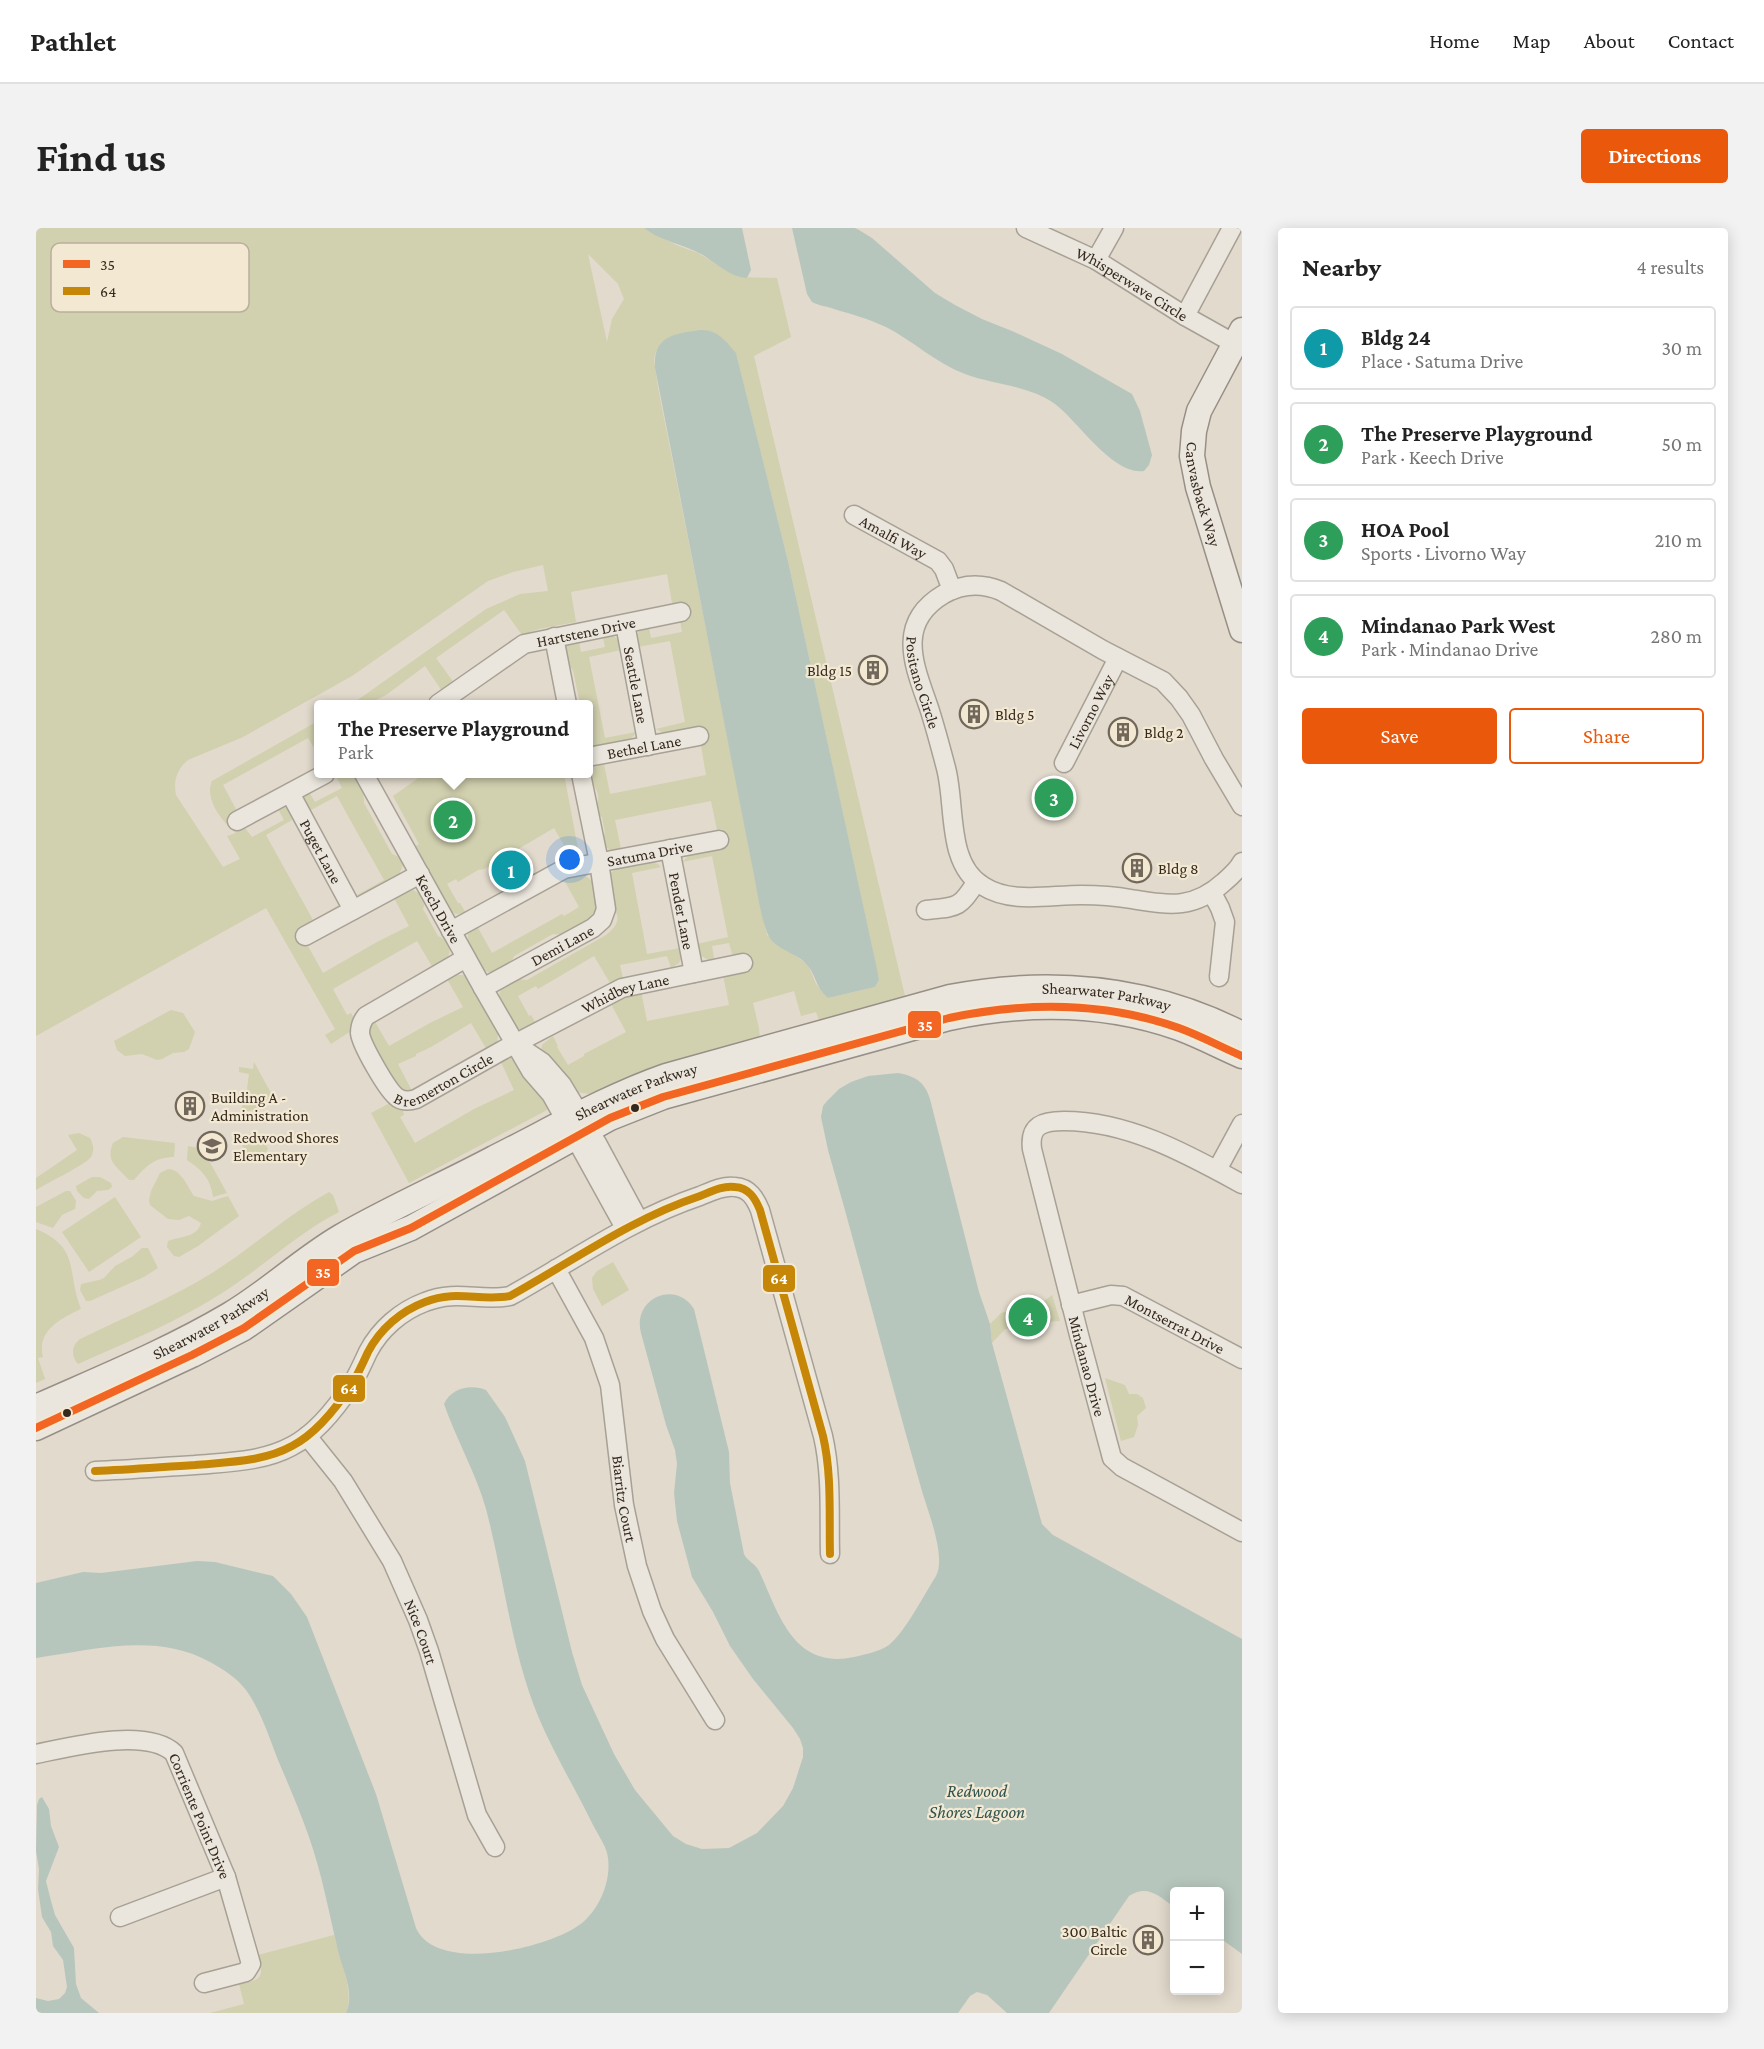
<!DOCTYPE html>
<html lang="en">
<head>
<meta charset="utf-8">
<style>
  :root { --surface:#fff; --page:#f2f2f2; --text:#222; --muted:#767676; --line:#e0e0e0; --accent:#ea580c }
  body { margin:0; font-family:"Crimson Pro",serif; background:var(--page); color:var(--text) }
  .controls { position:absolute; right:18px; bottom:18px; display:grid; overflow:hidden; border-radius:6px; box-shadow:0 3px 15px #0003 }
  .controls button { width:54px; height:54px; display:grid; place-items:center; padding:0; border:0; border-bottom:2px solid var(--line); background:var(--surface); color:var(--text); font:30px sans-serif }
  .you { position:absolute; left:534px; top:632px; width:21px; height:21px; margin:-15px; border:4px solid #fff; border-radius:50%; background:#1a73e8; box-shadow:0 0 0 9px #1a73e833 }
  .badge { display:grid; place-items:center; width:39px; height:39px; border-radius:50%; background:var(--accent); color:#fff; font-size:20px; font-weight:700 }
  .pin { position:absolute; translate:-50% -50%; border:3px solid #fff; box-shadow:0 2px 6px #0006 }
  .popup { position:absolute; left:278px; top:472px; width:279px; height:78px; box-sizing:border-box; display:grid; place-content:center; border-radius:6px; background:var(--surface); filter:drop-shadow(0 2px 4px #0005); font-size:20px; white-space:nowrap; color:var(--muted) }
  .popup b { font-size:22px; color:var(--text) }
  .popup::after { content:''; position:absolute; left:50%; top:100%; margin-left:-12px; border:12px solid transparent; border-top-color:var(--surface) }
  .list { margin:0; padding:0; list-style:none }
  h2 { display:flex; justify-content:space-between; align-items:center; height:78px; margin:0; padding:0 24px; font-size:26px }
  h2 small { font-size:20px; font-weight:400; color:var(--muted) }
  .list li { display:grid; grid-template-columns:39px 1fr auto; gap:18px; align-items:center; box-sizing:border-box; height:84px; margin:0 12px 12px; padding:0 12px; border:2px solid var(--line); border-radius:6px }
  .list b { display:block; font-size:22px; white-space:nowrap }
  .list p { margin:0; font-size:20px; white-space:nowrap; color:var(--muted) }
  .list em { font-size:20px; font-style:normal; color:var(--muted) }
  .actions { display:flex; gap:12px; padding:18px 24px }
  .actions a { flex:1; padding:14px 0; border:2px solid var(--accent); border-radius:6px; text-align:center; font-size:21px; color:var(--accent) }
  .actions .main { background:var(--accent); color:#fff }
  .map { position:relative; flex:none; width:1206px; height:1785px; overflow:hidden; border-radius:6px }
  header { display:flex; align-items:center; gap:36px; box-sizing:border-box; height:84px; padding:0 30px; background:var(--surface); border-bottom:2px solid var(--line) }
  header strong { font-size:28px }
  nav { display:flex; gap:33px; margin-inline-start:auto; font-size:21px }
  .intro { display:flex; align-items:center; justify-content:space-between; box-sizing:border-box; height:144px; padding:0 36px }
  h1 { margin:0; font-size:42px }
  .button { padding:15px 27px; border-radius:6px; background:var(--accent); color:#fff; font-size:21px; font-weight:700 }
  main { display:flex; gap:36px; padding:0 36px }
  aside { flex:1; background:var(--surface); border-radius:6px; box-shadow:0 3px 15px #0003 }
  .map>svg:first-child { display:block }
</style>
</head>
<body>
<header>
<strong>Pathlet</strong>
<nav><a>Home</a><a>Map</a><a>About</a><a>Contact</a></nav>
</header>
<div class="intro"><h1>Find us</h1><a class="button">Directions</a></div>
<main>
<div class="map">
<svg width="1206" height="1785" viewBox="0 0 1206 1785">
  <rect width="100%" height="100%" fill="#e2dacc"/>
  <g fill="#d1d0af" fill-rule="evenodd">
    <path d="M0,0H608L640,17L662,25L702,49L741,50L755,109L718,128L869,768L783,792L780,784L765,788L758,763L717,775L723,800L724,810L554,866L539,864L505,824L506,817L517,808L522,818L521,819L532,837L548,828V826L590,804L575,776L592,767L605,763L611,793L693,777L687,747L708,743L705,726H696L693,715L676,718L678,730L673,732L665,728L661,716L692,709L676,628L646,634L654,626L689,618L686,601L681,602L675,573L579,592L585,621L576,623L566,617L565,609L569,605L566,589L560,586C558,578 561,578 562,572C564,563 556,556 552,549L556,540L568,536L574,566L670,547L665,517L670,516L666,498L628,505L620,501L649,494L634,413L602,419C601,412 600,407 604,401L613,399L615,410L646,404L644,393L651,389L648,374L636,375L631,346L535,364L540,394L503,401L486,407L468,382L400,430L418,455L406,463L389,438L350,467L340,472L337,476H316L450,381L484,366L512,363L507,337L477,344L452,353L316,448L207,509L152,532C141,541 137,553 140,567L187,639L204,631L191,608L200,605C186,594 168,571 176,553L282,493V526L272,510L187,557L201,583L195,588L203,602L209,600L216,609L248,592L242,581L247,578L252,580L256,592L230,607L277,692L303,677L302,680L261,704L270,719L272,718L287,745L341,714L373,698L358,670L377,662L384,666L389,675L387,681L402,708C413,712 416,721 411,732L397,740L381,713L297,761L311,787L315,785L318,790L315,803L295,816L289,807L299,801L230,680L0,808ZM552,26L582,56L588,71L576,91L571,114ZM620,123L700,126L752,333L843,752L839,759L792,770L780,756L772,737L731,707L622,160L618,132Z"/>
    <path d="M573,406L582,411L585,422L553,429L569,510L600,504C594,518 567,517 554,520L552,519V476H544L537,442L530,436L528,421L531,415L543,414L545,424L569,419L567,409Z"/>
    <path d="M306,546H315C325,554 328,563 328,575L356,626L363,629L367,637L363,647L325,668L321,667L348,652C332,623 316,596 301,568L273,583C269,576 263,569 273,564L279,574L306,560L301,550Z"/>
    <path d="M388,546H528L543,626L531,631L525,619L528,617L518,600L448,641L442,642L422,654L420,651L411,656L422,675H424L430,685L420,686L416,684L378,619L383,616L357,568Z"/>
    <path d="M614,634L622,636L625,639L596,645L611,726L644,720L645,730L643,735L635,740L631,728L584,737L587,750L574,755L558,728L502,761L500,758L482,768L493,788L495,787L501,797C484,806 479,801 471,786C466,778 462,772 464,763L481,751L491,752L570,707C577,701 583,696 581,686L578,684L573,648C580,636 602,636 614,634Z"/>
    <path d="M547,646L556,653L561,680L555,691L527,707L517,706L478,728L475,735L460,744H452L446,741L432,715V706L441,698L456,725L526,686L528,688L543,679L527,650Z"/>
    <path d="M421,747H427L433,752L462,804C463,814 458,817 451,822L435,795L395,819L380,826V828L362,836L376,863H367L361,859L333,809V799L338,792L353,818L394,795L427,779L411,751Z"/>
    <path d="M135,782L147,785L159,804L153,821L148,824L137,825L126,831L121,832L106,826L89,828L81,822L78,813Z"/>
    <path d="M471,829L479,830L511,874V882L373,955L335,885L354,875L366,879L368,887L364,889L379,915L438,881L478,862L464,832Z"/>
    <path d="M218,834L235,865C232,877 218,884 206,883V876H209L213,846L203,844V839L217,841Z"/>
    <path d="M43,905L54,910C57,916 59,922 55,929C49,937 11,955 0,962V950L41,922L32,907Z"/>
    <path d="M216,905L226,908L232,921L230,924L217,927L211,926C202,911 204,913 216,905Z"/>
    <path d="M87,909L139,915L138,929C119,929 110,938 98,952H93C82,939 69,934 77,915Z"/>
    <path d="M152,918L163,920L167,922L191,965L177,969C175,951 166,942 151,932Z"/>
    <path d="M132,941C145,941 151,958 158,968L176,973L192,968L203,988L162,1018L143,1029L138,1028L131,1019L132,1013C144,1008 161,1010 165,995L153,988L143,992L132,991L114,977L113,972L115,963L124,945Z"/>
    <path d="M56,949H64L75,955L76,959L72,962L61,963L53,971L48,970L41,963L40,958Z"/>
    <path d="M30,963H34L40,973L39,981L26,987L17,1000L0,994V979Z"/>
    <path d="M293,964L297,967L303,984C260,1006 226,1040 186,1065C141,1094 91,1114 42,1136C35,1128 35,1118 44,1111C89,1089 134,1071 176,1045C216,1020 251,987 293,964Z"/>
    <path d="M79,969L105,1009L53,1044L26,1004Z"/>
    <path d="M0,1001C45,1020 30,1043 45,1081C26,1090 0,1102 7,1129L2,1130L9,1151L0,1155Z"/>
    <path d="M106,1020H112L122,1040L108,1049L54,1073H50L44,1062L45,1056L63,1052L68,1050L79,1038L97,1028Z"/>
    <path d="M577,1034L593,1062L566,1078L557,1061L556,1050L561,1043Z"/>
    <path d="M1016,1067L1024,1093L1007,1094L1000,1101L985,1105L978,1100L969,1101L956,1115L954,1096L965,1085L976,1082L984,1074L1008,1073Z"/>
    <path d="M1069,1150L1089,1157L1093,1166H1101L1107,1170L1110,1180L1101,1188L1102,1197L1098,1209L1085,1213Z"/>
    <path d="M298,1707C303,1728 319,1765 310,1785H174L208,1776L203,1756C225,1752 229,1750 222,1727Z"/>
  </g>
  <g fill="#b7c6bd">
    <path d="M608,0H706L715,42L711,50C695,50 679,34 665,26C646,16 625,13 608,0Z"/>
    <path d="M756,0H819L823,2L836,10L899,65L919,77L946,91L976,103L1026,126L1096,166L1104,183L1116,227L1113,237L1108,243C1077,248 1042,193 1019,176C993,157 958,157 929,146C900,135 877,113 850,99C833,91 815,86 798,81C791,78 783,78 776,74L771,66Z"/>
    <path d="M664,102C681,101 690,113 700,125L752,333L841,741L843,752L839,759L792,770C779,758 781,750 772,738C764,727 748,724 737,714C726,705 720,653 716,637L619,140C617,107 639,106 664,102Z"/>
    <path d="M1006,555L1019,561L1038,572L1035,580L1032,579L1029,583L1019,587L1011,586L1003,578L1004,565L1002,563Z"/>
    <path d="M862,845C879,848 889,854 894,871L943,1064L954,1096L956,1115L1006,1296L1017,1307L1206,1411V1726L1184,1710V1664H1138V1679C1123,1668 1111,1656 1093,1668L1013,1785H971L951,1767L941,1764L934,1768L922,1785H310C319,1765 307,1743 302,1723C293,1685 286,1646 273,1609C264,1583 253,1558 242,1532C233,1509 225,1483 210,1462C201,1450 187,1441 174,1434C120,1404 57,1422 0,1430V1355L47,1344L65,1345L161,1333L179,1334L237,1348L255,1366L271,1389L340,1566L380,1700C401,1747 515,1720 546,1695C564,1680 575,1653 572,1630C571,1619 562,1607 557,1597C539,1560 518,1526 502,1488C475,1422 468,1349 450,1281C440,1245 420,1211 408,1176C415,1160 435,1156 450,1162L469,1189L489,1233L536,1424L546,1457L578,1526L599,1562L637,1608L650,1616L666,1621L693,1620L721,1605L747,1578L757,1560L767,1529V1520L764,1511L757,1500L717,1451L694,1418L677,1384L656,1349L641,1293L638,1265L641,1236L639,1222L630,1197L605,1105C596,1071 639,1051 658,1081L693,1224L694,1255L708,1326C711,1333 719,1335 723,1343C743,1386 757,1442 818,1429C831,1426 842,1424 853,1417C869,1404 888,1367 900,1348C911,1328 890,1279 884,1256C852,1145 824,1033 792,922L785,889L787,878L791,873L803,861L815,854L832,848Z"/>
    <path d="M6,1569L13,1581L15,1598L23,1619L10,1653L14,1669L19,1687L38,1720L40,1756L45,1770L63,1785H0V1770L12,1773L23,1771L29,1765L31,1759L27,1732L17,1718L15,1704L6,1689L2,1661L3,1641L0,1623L1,1577L3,1571Z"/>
  </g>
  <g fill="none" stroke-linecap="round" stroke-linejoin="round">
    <g stroke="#a7a095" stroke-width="21">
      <g id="street">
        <path id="s1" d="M990,0L1060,32L1149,88L1199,116"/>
        <path d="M1060,32L1078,0"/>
        <path d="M1149,88L1196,0"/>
        <path id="s2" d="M818,287L902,333L908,341L916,362"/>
        <path id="s3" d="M589,396L612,518"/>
        <path d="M518,409L531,476"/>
        <path id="s4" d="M402,476L488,416L645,384"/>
        <path id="s5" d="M552,529L663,508"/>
        <path id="s6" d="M1028,535L1082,430"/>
        <path id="s7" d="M328,546L447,760L495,843L515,866L589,1000"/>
        <path id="s8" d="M254,565L317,682"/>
        <path id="s9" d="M1206,578L1178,531L1155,487L1143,470L1127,453L1067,422L965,363C946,355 926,356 908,366C857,396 880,441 894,483C900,502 905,521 910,540C920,578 910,636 947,658C975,676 1013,667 1045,667C1061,667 1078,668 1095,671C1133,677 1157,682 1188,654C1195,648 1202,642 1206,634"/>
        <path d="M201,593L289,546"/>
        <path id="s10" d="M634,621L658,745"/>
        <path d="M1176,665L1184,680L1189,694L1183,749"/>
        <path d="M890,682C920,679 924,681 940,654"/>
        <path id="s11" d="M415,703L528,641L683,612"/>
        <path d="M269,708L384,646"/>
        <path id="s12" d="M430,730L330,788C326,793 324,798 324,805C325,816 352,864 362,870C367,873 374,873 380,871L467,822L586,760L707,735"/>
        <path id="s13" d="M447,760L557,700L566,692L570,681L563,634L545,546"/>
        <path d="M485,820L506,834L526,857L562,917L603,993"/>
        <path d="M1181,942L1206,896"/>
        <path id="s14" d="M1206,956C1151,926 1092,893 1028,893C1007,893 993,897 996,921L1043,1107L1076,1230L1086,1239L1206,1304"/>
        <path id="s15" d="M520,1041L558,1110L574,1157L588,1277L601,1338L616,1383L629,1411L679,1492"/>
        <path id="s16" d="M1035,1077L1075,1067L1087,1068L1206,1131"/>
        <path id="s17" d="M271,1208L307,1253L356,1333L382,1392L393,1423L441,1587L459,1619"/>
        <path d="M59,1243C92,1242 125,1239 159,1237C191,1234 227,1234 256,1218C281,1205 301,1179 316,1156C322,1146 327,1135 332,1124C344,1101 365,1083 389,1074C421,1061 444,1074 474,1068C537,1033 595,991 664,968C674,964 687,957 699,959C713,960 719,970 724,982L787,1208C796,1247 793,1287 794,1326"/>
        <path id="s18" d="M0,1526C34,1519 110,1499 138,1525L190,1649L215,1736L210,1744L168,1755"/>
        <path d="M84,1689L190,1649"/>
      </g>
    </g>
    <g stroke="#978f85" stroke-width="27">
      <g id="secondary">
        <path id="s19" d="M1206,102L1163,183L1158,203L1156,228L1162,259L1206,402"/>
        <path id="s20" d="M0,1179C65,1150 132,1123 193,1087C232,1064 265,1032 304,1009C354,980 407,957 458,930C516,901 570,869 630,848L914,769C1014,750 1114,759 1206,806"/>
        <path d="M0,1200L156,1127L208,1100L318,1023L375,1000L574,890L627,869L913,790C989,774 1069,774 1143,800C1165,808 1185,819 1206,828"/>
      </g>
    </g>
    <use href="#street" stroke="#eae6dd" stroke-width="18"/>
    <use href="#secondary" stroke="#eae6dd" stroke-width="24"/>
    <g stroke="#f3e9d2" stroke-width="12">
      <path id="bus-1" d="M0,1200L156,1127L208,1100L318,1023L375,1000L574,890L627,869L913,790C989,774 1069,774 1143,800C1165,808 1185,819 1206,828"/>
    </g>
    <g stroke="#f3e9d2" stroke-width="12">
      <path id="bus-2" d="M59,1243C92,1242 125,1239 159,1237C191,1234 227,1234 256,1218C281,1205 301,1179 316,1156C322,1146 327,1135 332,1124C344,1101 365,1083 389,1074C421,1061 444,1074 474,1068C537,1033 595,991 664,968C674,964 687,957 699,959C713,960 719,970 724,982L787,1208C796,1247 793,1287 794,1326"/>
    </g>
    <use href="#bus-1" stroke="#f26522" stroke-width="8"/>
    <use href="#bus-2" stroke="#c68708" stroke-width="8"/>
  </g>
  <defs>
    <g id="building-ring" transform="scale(1.5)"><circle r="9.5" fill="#f3e9d2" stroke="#72675b" stroke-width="1.5"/><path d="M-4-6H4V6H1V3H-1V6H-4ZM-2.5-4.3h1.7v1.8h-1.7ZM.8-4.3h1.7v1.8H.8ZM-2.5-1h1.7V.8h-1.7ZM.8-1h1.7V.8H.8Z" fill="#72675b"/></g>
    <g id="school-ring" transform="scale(1.5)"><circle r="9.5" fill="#f3e9d2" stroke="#72675b" stroke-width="1.5"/><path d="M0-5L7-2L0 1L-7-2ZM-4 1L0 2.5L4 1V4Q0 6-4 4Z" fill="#72675b"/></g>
  </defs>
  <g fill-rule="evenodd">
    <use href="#building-ring" x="837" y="442"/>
    <use href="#building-ring" x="938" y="486"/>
    <use href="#building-ring" x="1087" y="504"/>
    <use href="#building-ring" x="1101" y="640"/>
    <use href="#building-ring" x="154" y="878"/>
    <use href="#school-ring" x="176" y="918"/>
    <use href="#building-ring" x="1112" y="1712"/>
  </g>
  <g fill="#35291e" stroke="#f3e9d2" stroke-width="2">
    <circle cx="599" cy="880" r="5"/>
    <circle cx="31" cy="1185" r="5"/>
  </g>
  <g text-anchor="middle" stroke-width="4.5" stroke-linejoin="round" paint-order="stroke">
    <g font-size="16" fill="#35291e" stroke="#f3e9d2">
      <text dy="6" stroke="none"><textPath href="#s1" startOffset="120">Whisperwave Circle</textPath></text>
      <text dy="6" stroke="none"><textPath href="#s19" startOffset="177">Canvasback Way</textPath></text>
      <text dy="6" stroke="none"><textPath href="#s2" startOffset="45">Amalfi Way</textPath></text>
      <text dy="6" stroke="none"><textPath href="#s4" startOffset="168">Hartstene Drive</textPath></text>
      <text dy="6" stroke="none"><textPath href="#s9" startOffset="495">Positano Circle</textPath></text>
      <text dy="6" stroke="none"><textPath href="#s3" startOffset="62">Seattle Lane</textPath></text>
      <text dy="6" stroke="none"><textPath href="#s6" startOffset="58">Livorno Way</textPath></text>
      <text dy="6" stroke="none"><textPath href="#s5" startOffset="57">Bethel Lane</textPath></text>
      <text dy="6" stroke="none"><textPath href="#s8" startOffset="66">Puget Lane</textPath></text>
      <text dy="6" stroke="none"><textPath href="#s11" startOffset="216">Satuma Drive</textPath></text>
      <text dy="6" stroke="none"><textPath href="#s7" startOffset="154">Keech Drive</textPath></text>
      <text dy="6" stroke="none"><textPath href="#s10" startOffset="63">Pender Lane</textPath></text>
      <text dy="6" stroke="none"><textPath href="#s13" startOffset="90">Demi Lane</textPath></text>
      <text dy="6" stroke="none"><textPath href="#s12" startOffset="464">Whidbey Lane</textPath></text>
      <text dy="6" stroke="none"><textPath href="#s20" startOffset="1166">Shearwater Parkway</textPath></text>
      <text dy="6" stroke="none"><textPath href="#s12" startOffset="261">Bremerton Circle</textPath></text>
      <text dy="6" stroke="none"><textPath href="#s20" startOffset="680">Shearwater Parkway</textPath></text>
      <text dy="6" stroke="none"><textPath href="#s20" startOffset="194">Shearwater Parkway</textPath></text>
      <text dy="6" stroke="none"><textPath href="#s16" startOffset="112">Montserrat Drive</textPath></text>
      <text dy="6" stroke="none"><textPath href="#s14" startOffset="466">Mindanao Drive</textPath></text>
      <text dy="6" stroke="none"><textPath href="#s15" startOffset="243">Biarritz Court</textPath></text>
      <text dy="6" stroke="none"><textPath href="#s17" startOffset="228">Nice Court</textPath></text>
      <text dy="6" stroke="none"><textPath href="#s18" startOffset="210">Corriente Point Drive</textPath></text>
    </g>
    <g font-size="16" fill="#35291e" stroke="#f3e9d2" text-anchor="start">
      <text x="816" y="448" text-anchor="end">Bldg 15</text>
      <text x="959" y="492">Bldg 5</text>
      <text x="1108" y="510">Bldg 2</text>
      <text x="1122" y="646">Bldg 8</text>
      <text x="175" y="875">Building A -<tspan x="175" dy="18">Administration</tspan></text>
      <text x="197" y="915">Redwood Shores<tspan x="197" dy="18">Elementary</tspan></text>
      <text x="1091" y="1709" text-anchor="end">300 Baltic<tspan x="1091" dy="18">Circle</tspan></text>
    </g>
    <g font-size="18" font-style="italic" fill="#2f5350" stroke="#f3e9d2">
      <text x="941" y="1569">Redwood<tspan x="941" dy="21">Shores Lagoon</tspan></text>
    </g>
  </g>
  <rect x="15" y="15" width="198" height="69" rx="9" fill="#f3e9d2" stroke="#baaf9c" stroke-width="1.5"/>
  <rect x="27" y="32" width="27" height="8" fill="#f26522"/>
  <rect x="27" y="59" width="27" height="8" fill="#c68708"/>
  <g font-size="16" fill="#35291e">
    <text x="64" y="42">35</text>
    <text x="64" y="69">64</text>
  </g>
  <g stroke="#f3e9d2" stroke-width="2">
    <rect x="871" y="782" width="35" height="29" rx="6" fill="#f26522"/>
    <rect x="270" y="1030" width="34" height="29" rx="6" fill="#f26522"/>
    <rect x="726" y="1036" width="34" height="29" rx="6" fill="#c68708"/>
    <rect x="296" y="1146" width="34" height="29" rx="6" fill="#c68708"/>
  </g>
  <g font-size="16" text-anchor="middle" font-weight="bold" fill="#fff">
    <text x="889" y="803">35</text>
    <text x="287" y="1050">35</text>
    <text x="743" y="1056">64</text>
    <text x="313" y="1166">64</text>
  </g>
</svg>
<div class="controls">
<button>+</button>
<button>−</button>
</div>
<div class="you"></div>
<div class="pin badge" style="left:475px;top:642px;background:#0f9aa8">1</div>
<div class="pin badge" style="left:417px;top:592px;background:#2e9e5b">2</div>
<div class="popup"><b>The Preserve Playground</b>Park</div>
<div class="pin badge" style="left:1018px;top:570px;background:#2e9e5b">3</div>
<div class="pin badge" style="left:992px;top:1089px;background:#2e9e5b">4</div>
</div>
<aside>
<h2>Nearby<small>4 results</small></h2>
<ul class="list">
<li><span class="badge" style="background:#0f9aa8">1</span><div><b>Bldg 24</b><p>Place · Satuma Drive</p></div><em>30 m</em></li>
<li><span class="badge" style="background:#2e9e5b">2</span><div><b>The Preserve Playground</b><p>Park · Keech Drive</p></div><em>50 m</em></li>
<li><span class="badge" style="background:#2e9e5b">3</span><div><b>HOA Pool</b><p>Sports · Livorno Way</p></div><em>210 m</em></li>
<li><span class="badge" style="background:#2e9e5b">4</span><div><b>Mindanao Park West</b><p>Park · Mindanao Drive</p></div><em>280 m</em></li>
</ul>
<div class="actions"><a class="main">Save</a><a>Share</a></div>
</aside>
</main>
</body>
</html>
